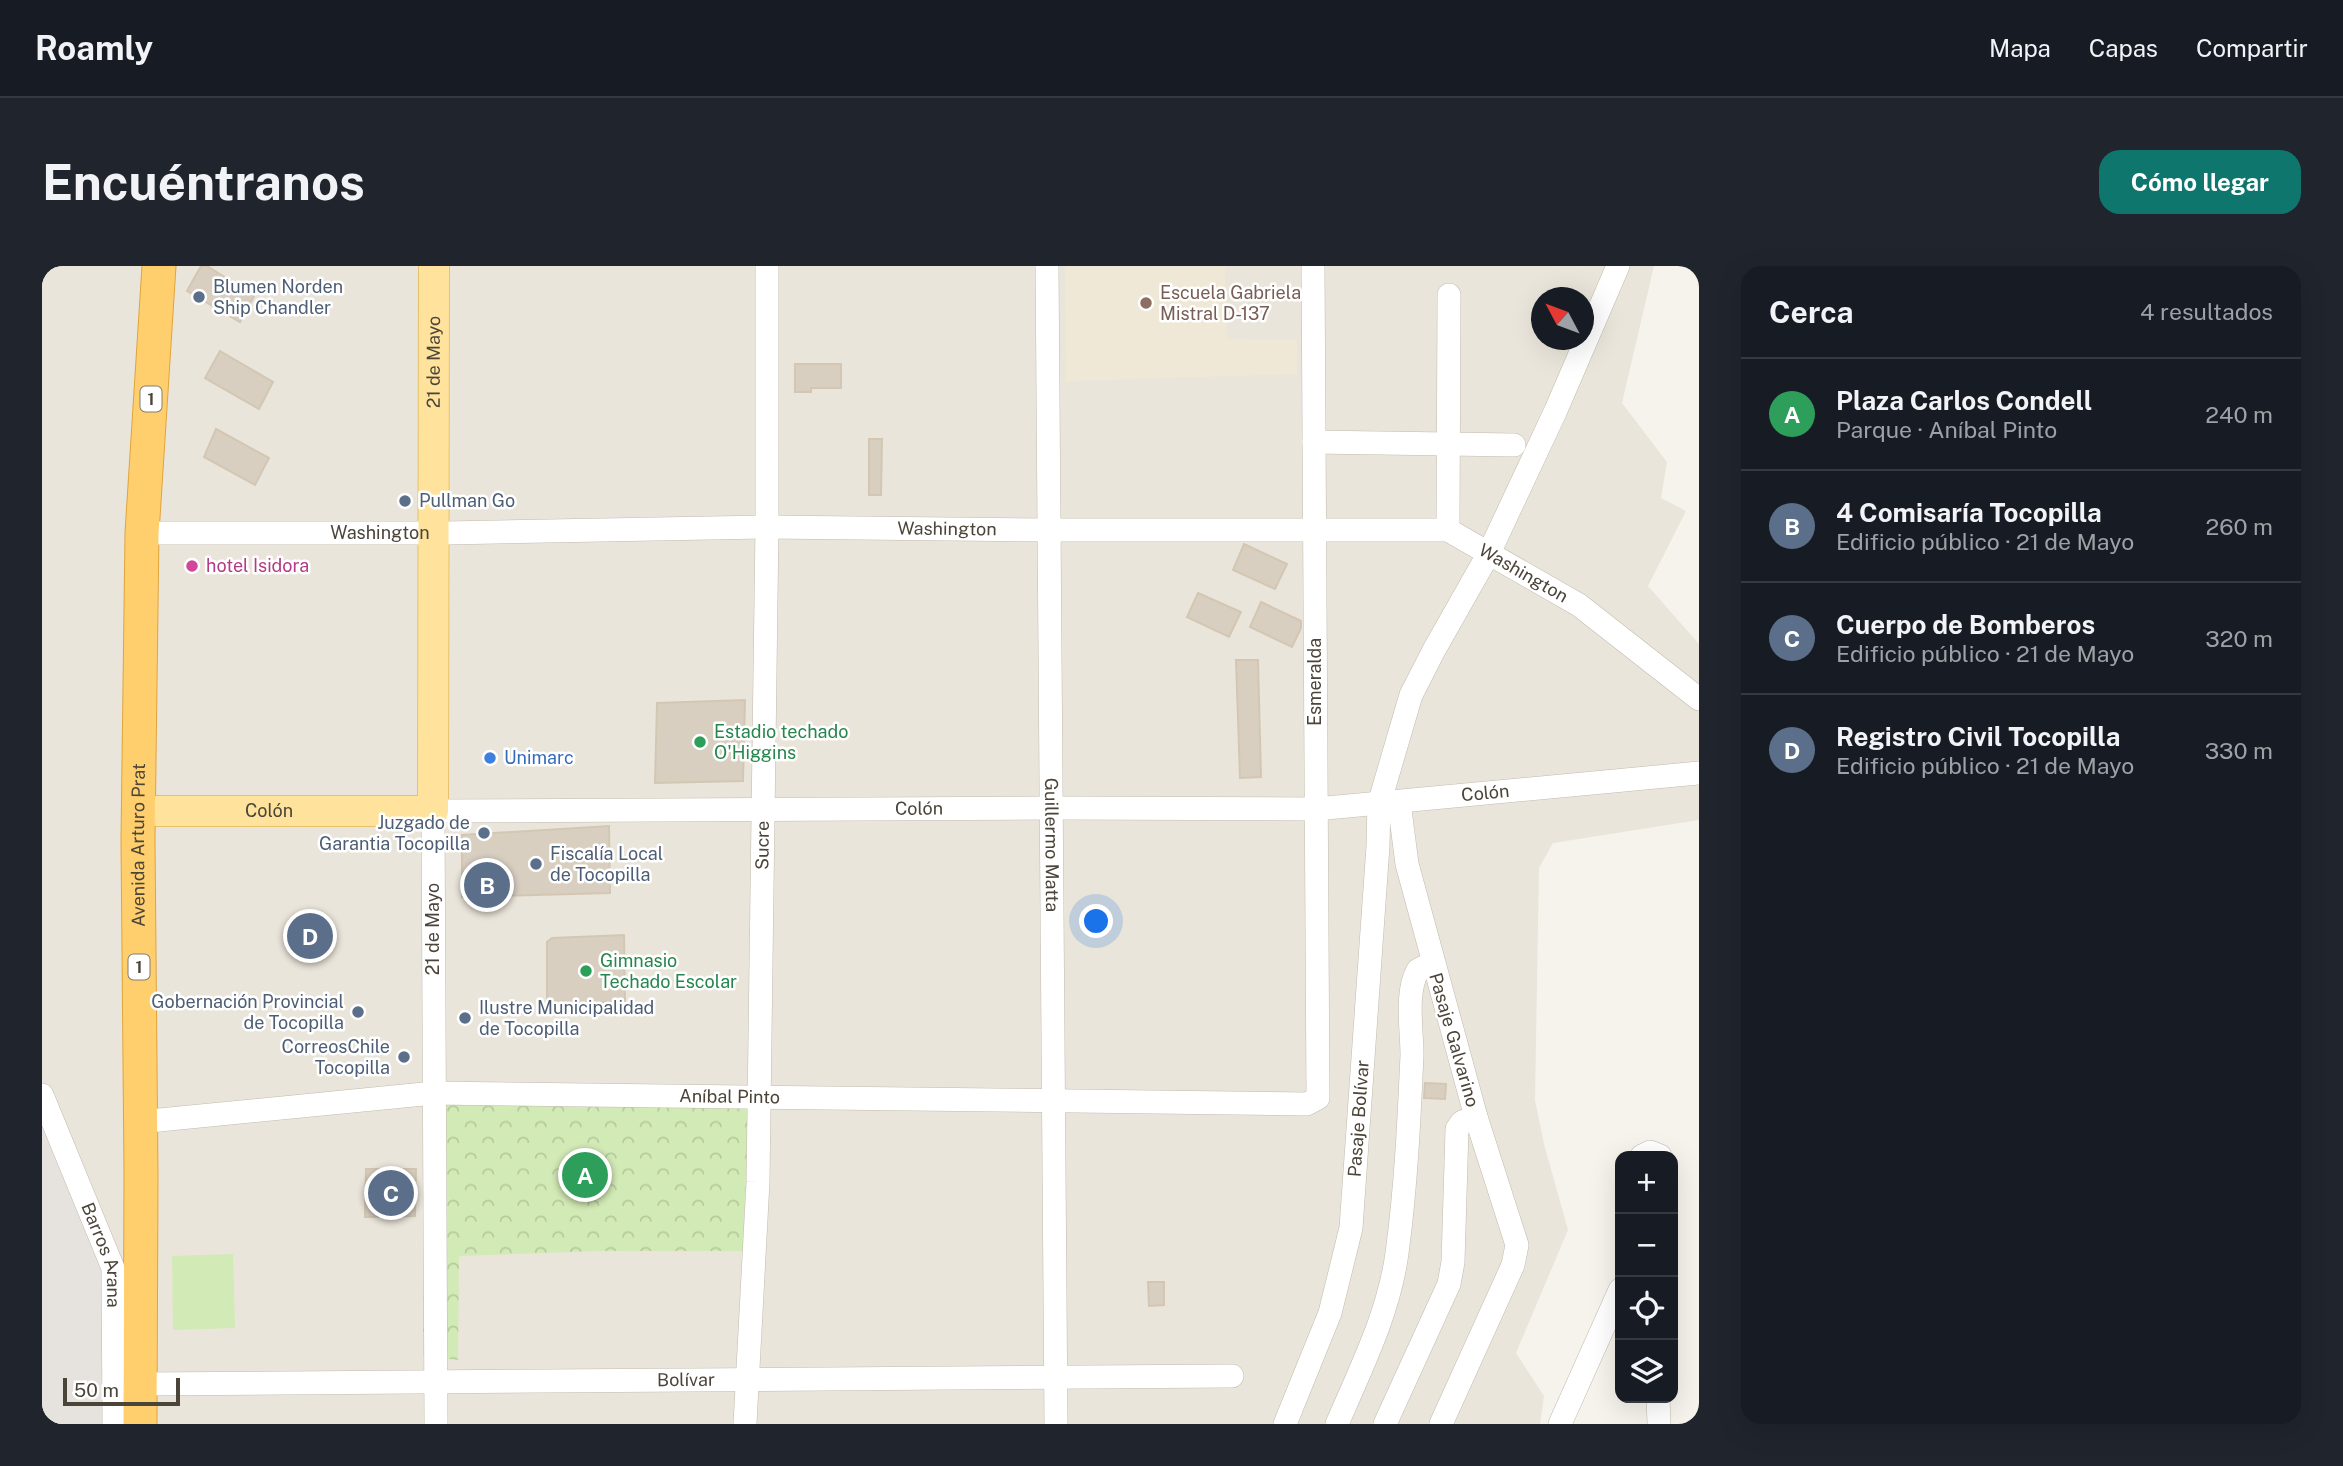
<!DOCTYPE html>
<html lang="es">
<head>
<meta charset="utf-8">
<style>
  :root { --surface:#171b24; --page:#20242c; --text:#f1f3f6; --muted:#9ea1a6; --line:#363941; --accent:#0f766e }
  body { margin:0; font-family:"Public Sans",sans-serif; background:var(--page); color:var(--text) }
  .controls { position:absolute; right:21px; bottom:21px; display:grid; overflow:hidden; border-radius:14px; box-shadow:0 7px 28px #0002 }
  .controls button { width:63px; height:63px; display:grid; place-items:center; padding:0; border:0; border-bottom:2px solid var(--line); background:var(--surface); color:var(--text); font:35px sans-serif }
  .compass { position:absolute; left:1489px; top:21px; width:63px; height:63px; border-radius:50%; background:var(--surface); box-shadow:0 7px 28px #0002; rotate:311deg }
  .scale { position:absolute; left:21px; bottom:18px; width:117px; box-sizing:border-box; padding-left:7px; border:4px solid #4b4439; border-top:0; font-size:19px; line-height:24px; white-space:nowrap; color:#4b4439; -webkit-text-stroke:5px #fff; paint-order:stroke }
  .you { position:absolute; left:1055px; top:656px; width:24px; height:24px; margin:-18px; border:5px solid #fff; border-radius:50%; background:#1a73e8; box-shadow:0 0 0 10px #1a73e833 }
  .badge { display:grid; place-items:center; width:46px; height:46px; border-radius:50%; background:var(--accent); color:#fff; font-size:23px; font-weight:700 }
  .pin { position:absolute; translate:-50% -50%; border:4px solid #fff; box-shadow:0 2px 7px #0006 }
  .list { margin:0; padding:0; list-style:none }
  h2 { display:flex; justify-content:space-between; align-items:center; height:91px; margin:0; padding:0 28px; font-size:30px }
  h2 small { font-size:23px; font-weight:400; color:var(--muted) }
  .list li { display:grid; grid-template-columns:46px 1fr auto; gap:21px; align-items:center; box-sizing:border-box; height:112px; padding:0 28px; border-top:2px solid var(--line) }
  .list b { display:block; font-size:26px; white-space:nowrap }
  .list p { margin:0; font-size:23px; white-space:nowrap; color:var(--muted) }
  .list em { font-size:23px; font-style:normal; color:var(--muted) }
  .icon { flex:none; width:38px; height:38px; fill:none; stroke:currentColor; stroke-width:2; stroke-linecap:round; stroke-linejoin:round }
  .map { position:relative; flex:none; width:1657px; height:1158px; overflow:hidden; border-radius:21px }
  header { display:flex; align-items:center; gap:42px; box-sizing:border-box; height:98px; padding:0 35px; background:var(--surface); border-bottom:2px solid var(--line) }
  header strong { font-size:33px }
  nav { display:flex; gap:38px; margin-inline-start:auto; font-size:24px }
  .intro { display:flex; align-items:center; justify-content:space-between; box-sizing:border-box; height:168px; padding:0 42px }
  h1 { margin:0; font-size:49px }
  .button { padding:18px 32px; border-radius:21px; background:var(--accent); color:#fff; font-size:24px; font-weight:700 }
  main { display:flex; gap:42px; padding:0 42px }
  aside { flex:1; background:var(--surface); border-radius:21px; box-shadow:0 7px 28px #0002 }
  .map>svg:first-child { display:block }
</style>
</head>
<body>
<header>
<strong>Roamly</strong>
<nav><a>Mapa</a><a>Capas</a><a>Compartir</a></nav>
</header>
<div class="intro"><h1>Encuéntranos</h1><a class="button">Cómo llegar</a></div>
<main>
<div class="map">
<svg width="1657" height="1158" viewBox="0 0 1657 1158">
  <defs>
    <pattern id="park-crowns" width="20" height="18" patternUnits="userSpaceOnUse" patternTransform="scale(1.75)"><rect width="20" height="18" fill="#d2eab5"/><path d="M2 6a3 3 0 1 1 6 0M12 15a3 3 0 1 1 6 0" fill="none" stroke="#b6ca9c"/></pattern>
  </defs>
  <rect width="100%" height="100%" fill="#f6f3ec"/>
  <path fill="#eae5da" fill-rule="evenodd" d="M0,0H1612L1580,137L1625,196L1619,232L1644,245L1606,320L1657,378V554L1511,577L1497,602L1493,834L1502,878L1526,964L1474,1087L1502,1130L1498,1158H63L0,842ZM1500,32H1542V74H1500Z"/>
  <path fill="#e6e2dd" d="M0,842L63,1004V1158H0Z"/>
  <path fill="#efe8d6" d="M1023,0H1183L1185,73L1255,74V108L1024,115Z"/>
  <path fill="#d2eab5" d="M191,988L193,1062L131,1064L130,990Z"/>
  <path fill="url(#park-crowns)" d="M382,833H707L701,985H558L417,990L416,1094L381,1090Z"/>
  <g fill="#d8cfc1" stroke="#d3c7b4" stroke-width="2">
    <path d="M159,0H165L212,30L198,56L145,25Z"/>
    <path d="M178,85L231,116L217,143L163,112Z"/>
    <path d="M753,98H799V122H769V126H753Z"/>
    <path d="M174,163L227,192L213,219L162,191Z"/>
    <path d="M827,173H840L839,229H827Z"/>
    <path d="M1202,278L1245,298L1233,323L1191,304Z"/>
    <path d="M1156,327L1199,346L1187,371L1145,351Z"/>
    <path d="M1219,336L1259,355V362L1250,381L1208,361Z"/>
    <path d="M1194,394H1216L1219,511L1198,512Z"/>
    <path d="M703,434L701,515L613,517L615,437Z"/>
    <path d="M567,560L568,627L420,631V569Z"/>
    <path d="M582,669L583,735L505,739V676L510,672Z"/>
    <path d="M1383,817L1404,818L1403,833L1382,832Z"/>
    <path d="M324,903H374L373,950L323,951Z"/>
    <circle cx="558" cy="914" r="10"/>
    <path d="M1106,1016H1122V1039L1107,1040Z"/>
  </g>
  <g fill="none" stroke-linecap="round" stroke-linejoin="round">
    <g stroke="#c2bbae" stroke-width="24">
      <g id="minor">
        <path id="s1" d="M1005,0L1014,1158"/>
        <path d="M1272,176L1472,179"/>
        <path d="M1406,264L1407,29"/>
        <path id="s2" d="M100,267H404L725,261L1007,264H1406L1537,339L1657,433"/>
        <path id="s3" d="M0,829L71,1002L72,1158"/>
        <path id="s4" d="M97,856L392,827L1265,838L1276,832L1271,0"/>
        <path d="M1600,890L1608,886L1618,890"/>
        <path id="s5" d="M98,1118L1190,1110"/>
        <path d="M1616,1132L1617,1158"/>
        <path id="s6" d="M394,1158L391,545L1009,542L1274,543L1657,507"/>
        <path id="s7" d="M703,1158L716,916L725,261V0"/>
        <path id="s8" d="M1243,1158L1288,1047L1309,962L1336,580L1337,538L1369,429L1392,384L1447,287L1514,144L1576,0"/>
        <path d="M1295,1158C1319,1102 1347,1047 1355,987C1364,921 1367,855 1370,789C1370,763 1363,727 1376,704L1390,697"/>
        <path d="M1343,1158L1407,1018L1411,996L1415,863L1420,856L1434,851L1365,598L1357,536"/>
        <path d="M1399,1158L1471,999L1475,979L1434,851"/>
        <path d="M1518,1158L1578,1024"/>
      </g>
    </g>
    <g stroke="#e6c16a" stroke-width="32">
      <g id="major">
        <path id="s9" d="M96,545H391L392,0"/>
      </g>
    </g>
    <g stroke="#e0a43c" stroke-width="35">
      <g id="highway">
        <path id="s10" d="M98,1158L99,909L96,573L100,267L117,0"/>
      </g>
    </g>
    <use href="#minor" stroke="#fff" stroke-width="23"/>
    <use href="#major" stroke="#ffe39c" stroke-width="30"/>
    <use href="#highway" stroke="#ffcf6e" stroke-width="33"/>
  </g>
  <g fill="#5c6f8a" stroke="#fff" stroke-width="2.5">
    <circle cx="157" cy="31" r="7"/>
    <circle cx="363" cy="235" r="7"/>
    <circle cx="442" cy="567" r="7"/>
    <circle cx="494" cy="598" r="7"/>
    <circle cx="316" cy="746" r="7"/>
    <circle cx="423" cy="752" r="7"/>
    <circle cx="362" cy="791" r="7"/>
  </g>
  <circle fill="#8d6e63" stroke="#fff" stroke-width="2.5" cx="1104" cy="37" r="7"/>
  <circle fill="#d1479c" stroke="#fff" stroke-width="2.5" cx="150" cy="300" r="7"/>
  <g fill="#2e9e5b" stroke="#fff" stroke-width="2.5">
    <circle cx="658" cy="476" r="7"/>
    <circle cx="544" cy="705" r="7"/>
  </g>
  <circle fill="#3f7fe0" stroke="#fff" stroke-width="2.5" cx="448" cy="492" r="7"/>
  <g text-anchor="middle" stroke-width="5" stroke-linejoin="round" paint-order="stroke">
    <g fill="#fff" stroke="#817c74" stroke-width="2">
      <rect x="98.5" y="120.5" width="21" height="25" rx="5"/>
      <rect x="86.5" y="688.5" width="21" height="25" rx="5"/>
    </g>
    <g font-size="16" font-weight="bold" fill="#4b4439">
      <text x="109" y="139">1</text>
      <text x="97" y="707">1</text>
    </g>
    <g font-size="18" fill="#4e5e75" stroke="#fff" text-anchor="start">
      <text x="171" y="27">Blumen Norden<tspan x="171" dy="21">Ship Chandler</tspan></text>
      <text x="377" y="241">Pullman Go</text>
      <text x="428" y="563" text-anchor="end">Juzgado de<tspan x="428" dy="21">Garantia Tocopilla</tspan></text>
      <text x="508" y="594">Fiscalía Local<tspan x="508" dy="21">de Tocopilla</tspan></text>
      <text x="302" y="742" text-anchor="end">Gobernación Provincial<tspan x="302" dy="21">de Tocopilla</tspan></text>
      <text x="437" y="748">Ilustre Municipalidad<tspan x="437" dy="21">de Tocopilla</tspan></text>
      <text x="348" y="787" text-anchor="end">CorreosChile<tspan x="348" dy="21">Tocopilla</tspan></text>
    </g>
    <g font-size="18" fill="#785e54" stroke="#fff" text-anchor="start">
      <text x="1118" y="33">Escuela Gabriela<tspan x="1118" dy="21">Mistral D-137</tspan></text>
    </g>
    <g font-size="18" fill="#4b4439" stroke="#fff">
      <text dy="6" stroke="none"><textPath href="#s9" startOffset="744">21 de Mayo</textPath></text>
      <text dy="6" stroke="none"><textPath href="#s2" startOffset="805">Washington</textPath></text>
      <text dy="6" stroke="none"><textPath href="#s2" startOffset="238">Washington</textPath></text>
      <text dy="6" stroke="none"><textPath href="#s2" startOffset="1393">Washington</textPath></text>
      <text transform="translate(1273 416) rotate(-90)" y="6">Esmeralda</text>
      <text dy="6" stroke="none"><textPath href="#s6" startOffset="1666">Colón</textPath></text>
      <text dy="6" stroke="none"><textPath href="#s6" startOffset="1099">Colón</textPath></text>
      <text dy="6" stroke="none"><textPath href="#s9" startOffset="131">Colón</textPath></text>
      <text dy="6" stroke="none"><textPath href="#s10" startOffset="579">Avenida Arturo Prat</textPath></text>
      <text dy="6" stroke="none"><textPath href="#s7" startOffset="579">Sucre</textPath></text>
      <text dy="6" stroke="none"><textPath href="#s1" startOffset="579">Guillermo Matta</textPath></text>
      <text transform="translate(391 663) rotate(-90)" y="6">21 de Mayo</text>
      <text transform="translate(1412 774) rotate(74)" y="6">Pasaje Galvarino</text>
      <text dy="6" stroke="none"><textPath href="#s4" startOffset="592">Aníbal Pinto</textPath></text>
      <text dy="6" stroke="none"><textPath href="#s8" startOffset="317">Pasaje Bolívar</textPath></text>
      <text dy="6" stroke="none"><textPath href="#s3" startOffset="172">Barros Arana</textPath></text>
      <text dy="6" stroke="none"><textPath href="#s5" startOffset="546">Bolívar</textPath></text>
    </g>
    <g font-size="18" fill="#b23c85" stroke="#fff" text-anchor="start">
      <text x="164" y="306">hotel Isidora</text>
    </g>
    <g font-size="18" fill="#27864d" stroke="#fff" text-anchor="start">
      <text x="672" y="472">Estadio techado<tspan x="672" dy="21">O'Higgins</tspan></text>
      <text x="558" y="701">Gimnasio<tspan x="558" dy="21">Techado Escolar</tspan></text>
    </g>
    <g font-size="18" fill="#366cbe" stroke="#fff" text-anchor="start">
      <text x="462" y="498">Unimarc</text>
    </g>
  </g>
</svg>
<div class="controls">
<button>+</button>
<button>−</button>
<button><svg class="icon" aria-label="locate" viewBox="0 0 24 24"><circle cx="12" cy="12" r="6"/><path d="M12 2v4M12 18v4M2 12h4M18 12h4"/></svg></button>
<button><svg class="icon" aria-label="layers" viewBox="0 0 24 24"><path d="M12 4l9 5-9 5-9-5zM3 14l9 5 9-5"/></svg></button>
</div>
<svg class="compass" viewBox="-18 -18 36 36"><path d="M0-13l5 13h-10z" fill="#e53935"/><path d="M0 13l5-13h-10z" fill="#9ea1a6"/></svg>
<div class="scale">50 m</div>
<div class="you"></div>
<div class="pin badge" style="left:543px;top:909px;background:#2e9e5b">A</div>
<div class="pin badge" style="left:445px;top:619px;background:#5c6f8a">B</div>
<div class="pin badge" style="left:349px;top:927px;background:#5c6f8a">C</div>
<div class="pin badge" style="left:268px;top:670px;background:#5c6f8a">D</div>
</div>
<aside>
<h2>Cerca<small>4 resultados</small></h2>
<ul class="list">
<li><span class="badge" style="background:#2e9e5b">A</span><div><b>Plaza Carlos Condell</b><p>Parque · Aníbal Pinto</p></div><em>240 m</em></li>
<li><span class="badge" style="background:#5c6f8a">B</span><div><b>4 Comisaría Tocopilla</b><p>Edificio público · 21 de Mayo</p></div><em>260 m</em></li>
<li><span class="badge" style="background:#5c6f8a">C</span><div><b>Cuerpo de Bomberos</b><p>Edificio público · 21 de Mayo</p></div><em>320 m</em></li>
<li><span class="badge" style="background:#5c6f8a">D</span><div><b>Registro Civil Tocopilla</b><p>Edificio público · 21 de Mayo</p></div><em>330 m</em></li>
</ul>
</aside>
</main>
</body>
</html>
